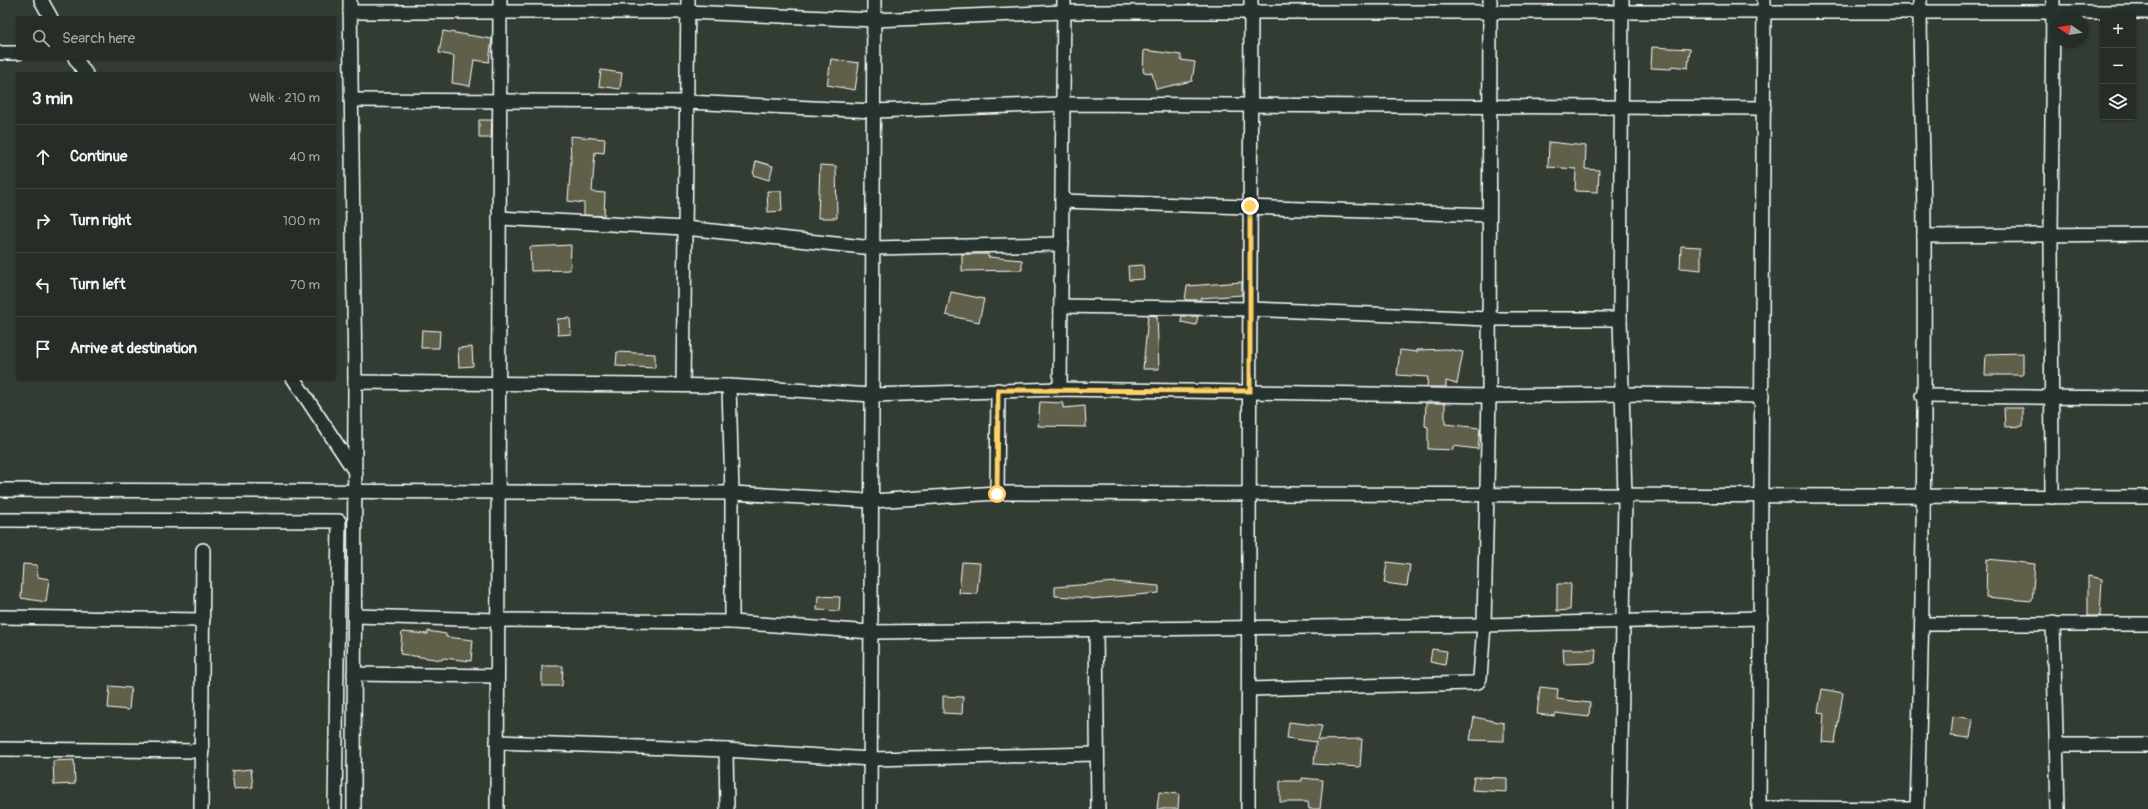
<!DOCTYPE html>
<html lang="en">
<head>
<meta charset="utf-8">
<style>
  :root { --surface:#262d26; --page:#2e352e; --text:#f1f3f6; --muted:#a4a8a7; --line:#424943 }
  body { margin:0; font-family:Pangolin,sans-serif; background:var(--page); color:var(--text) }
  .controls { position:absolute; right:12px; top:12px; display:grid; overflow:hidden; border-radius:4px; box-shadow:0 1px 3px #0004 }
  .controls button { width:36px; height:36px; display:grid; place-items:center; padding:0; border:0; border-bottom:1px solid var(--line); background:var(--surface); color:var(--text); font:20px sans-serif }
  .compass { position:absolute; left:2052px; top:12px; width:36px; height:36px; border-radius:50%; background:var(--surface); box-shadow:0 1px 3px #0004; rotate:282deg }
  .stop { position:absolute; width:12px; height:12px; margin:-9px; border:3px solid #ffd166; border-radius:50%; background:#fff }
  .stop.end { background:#ffd166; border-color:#fff; box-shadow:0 1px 4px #0008 }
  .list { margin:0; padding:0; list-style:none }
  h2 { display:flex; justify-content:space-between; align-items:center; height:52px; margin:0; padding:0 16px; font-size:17px }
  h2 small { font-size:13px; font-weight:400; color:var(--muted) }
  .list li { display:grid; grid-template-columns:26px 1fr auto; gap:12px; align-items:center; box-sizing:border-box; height:64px; padding:0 16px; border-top:1px solid var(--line) }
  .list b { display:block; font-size:15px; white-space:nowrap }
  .list em { font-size:13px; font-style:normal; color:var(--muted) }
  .icon { flex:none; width:22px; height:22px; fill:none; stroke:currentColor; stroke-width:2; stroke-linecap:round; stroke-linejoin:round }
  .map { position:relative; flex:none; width:2148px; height:809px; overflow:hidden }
  .search { position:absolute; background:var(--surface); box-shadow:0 1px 3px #0004; left:16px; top:16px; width:320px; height:44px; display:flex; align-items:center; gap:10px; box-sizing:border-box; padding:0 14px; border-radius:4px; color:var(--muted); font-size:15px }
  .panel { position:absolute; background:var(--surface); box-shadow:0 1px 3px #0004; left:16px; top:72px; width:320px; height:308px; border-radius:4px }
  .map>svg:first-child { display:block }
</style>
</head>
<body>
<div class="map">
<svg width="2148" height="809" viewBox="0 0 2148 809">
  <rect width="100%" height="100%" fill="#323c33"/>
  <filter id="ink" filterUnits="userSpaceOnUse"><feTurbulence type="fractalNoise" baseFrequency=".025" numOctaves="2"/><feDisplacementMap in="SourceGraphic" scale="8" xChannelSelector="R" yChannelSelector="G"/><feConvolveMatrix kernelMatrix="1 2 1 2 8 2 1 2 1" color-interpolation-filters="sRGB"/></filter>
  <g filter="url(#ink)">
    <g fill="#615e4a" stroke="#fff">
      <path d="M443,31L492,39L489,62L474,60L470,86L452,83L454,56L439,53Z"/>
      <path d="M1652,47L1690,49L1688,68L1672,66L1671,69L1651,68Z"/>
      <path d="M1144,50L1181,55V60L1195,62L1192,81L1156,89L1152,73L1143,72Z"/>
      <path d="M831,59L859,63L855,90L827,85Z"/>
      <path d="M601,70L622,73L620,89L599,86Z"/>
      <path d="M479,120H492L491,138H479Z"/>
      <path d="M570,136L605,139L604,153L595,152L592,192L605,193L604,216L584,215V203L568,201L571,161Z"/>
      <path d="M1549,142L1586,146L1585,169L1599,170L1598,192L1575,191L1576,169L1548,167Z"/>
      <path d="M756,161L773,166L769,180L753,175Z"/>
      <path d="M820,165L836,166L837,218H818Z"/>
      <path d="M767,191H781L782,211L768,212Z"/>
      <path d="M571,245L570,270L531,271L530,247Z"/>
      <path d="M1681,246L1701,247V270L1680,268Z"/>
      <path d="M962,254H988V257L1022,260V270L962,271Z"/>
      <path d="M1143,265L1144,279L1129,280L1128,266Z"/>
      <path d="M1242,282V295L1201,298L1200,300H1185L1187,286Z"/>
      <path d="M951,292L984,299L979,322L946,315Z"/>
      <path d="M1148,315L1157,316L1159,369H1143Z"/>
      <path d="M1182,316H1198L1196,325L1181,322Z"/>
      <path d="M570,318L571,334L558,335L557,319Z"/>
      <path d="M422,330L440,331L439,348H421Z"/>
      <path d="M472,347L473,366L459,367L458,348Z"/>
      <path d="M1447,349L1463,352L1457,384L1446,381V387H1427L1428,377L1397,375L1400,350L1417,352V350Z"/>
      <path d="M617,352L655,354V368L616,366Z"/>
      <path d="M2023,353V375H1985L1986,354Z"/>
      <path d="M1040,402L1063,403V408L1085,406L1086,427L1038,426Z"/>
      <path d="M1426,403H1445V424L1480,428L1478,449L1453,446V450L1428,449V427L1425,426Z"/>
      <path d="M2004,408H2023V426L2005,427Z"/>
      <path d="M1987,559L2035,564L2032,601L1986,597Z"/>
      <path d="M962,562L980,563L977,594L959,593Z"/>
      <path d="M1387,562L1410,565L1407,586L1384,583Z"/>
      <path d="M23,564L37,565L38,577L49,579L46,602L21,598Z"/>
      <path d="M2088,576L2102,579L2100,616H2088Z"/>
      <path d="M1115,582L1159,586V593L1091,599V598L1055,596V587Z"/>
      <path d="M1557,584H1571L1570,610L1557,611Z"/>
      <path d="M818,596L840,597L839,611L817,610Z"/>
      <path d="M428,631L446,634V637L473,640L471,661L443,658L442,660L400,654L402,632L428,634Z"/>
      <path d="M1432,649L1447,651L1445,665L1430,662Z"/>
      <path d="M1563,649H1596L1595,663L1564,664Z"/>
      <path d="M542,666H563L562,686H542Z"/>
      <path d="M110,686L131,688L129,710L108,708Z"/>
      <path d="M1540,687L1558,689L1557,699L1590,703L1589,717L1555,713V716L1537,714Z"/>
      <path d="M1822,689L1843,693L1835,743L1822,742L1824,713L1818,712Z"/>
      <path d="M943,696L963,697L962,714L943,713Z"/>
      <path d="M1953,716L1973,719L1970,738L1951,736Z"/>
      <path d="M1474,717L1504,723V741L1470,740Z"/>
      <path d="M1289,722L1322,726L1318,740L1362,739L1360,767L1314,764L1316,742L1287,738Z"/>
      <path d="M74,760L75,784L54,785L53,761Z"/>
      <path d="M251,769L253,787L234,789L232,771Z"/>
      <path d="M1474,777L1507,778V792L1472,790Z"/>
      <path d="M1302,778L1323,780L1320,809H1309L1308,802H1280V781H1302Z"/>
      <path d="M1159,792L1179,794L1178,809H1157Z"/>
    </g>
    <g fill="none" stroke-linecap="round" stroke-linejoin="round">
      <g stroke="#fff" stroke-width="16">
        <g id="minor">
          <path d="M41,0L51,18"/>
          <path d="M350,0L355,382L354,809"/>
          <path d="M350,12H688L874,20L1063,12H2148"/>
          <path d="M0,53H18"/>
          <path d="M75,58L86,74"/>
          <path d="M351,100L687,102L874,111L1063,104L1764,108"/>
          <path d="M1062,201L1489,215"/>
          <path d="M499,218L685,228L873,248L1062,244"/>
          <path d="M1924,236L2148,234"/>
          <path d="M1061,306L1250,309L1489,319H1620"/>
          <path d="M293,378L356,473"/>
          <path d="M355,382L729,386L872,395L1060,389L1489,396L1623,394L1762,396"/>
          <path d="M683,385L688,0"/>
          <path d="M729,386L732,493V622"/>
          <path d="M1060,389L1064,0"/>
          <path d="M1922,396L2148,398"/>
          <path d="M0,490L732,493L872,501L997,493L2148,497"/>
          <path d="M997,493L998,390"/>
          <path d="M2052,497L2051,235L2053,0"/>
          <path d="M0,520L339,521L335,809"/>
          <path d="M355,616L497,620L732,622L871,632L1484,625L1761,618"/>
          <path d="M0,617L203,620"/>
          <path d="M2053,623L2058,809"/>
          <path d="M1922,624H2148"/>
          <path d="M1096,629L1098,809"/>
          <path d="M354,674L497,676"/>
          <path d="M1249,689L1473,683L1478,682L1480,678L1484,625L1489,396L1490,0"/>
          <path d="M497,742L726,750L871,759L1096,754"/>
          <path d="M2057,745H2148"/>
          <path d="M0,749L202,751"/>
          <path d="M726,750L727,809"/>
          <path d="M1759,808L1914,809"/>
          <path d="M201,809L203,550"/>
          <path d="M497,809L500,0"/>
          <path d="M870,809L874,0"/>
          <path d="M1248,809L1251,0"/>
          <path d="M1620,809L1625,496L1620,319L1622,0"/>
          <path d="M1759,809L1764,0"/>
          <path d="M1917,809C1923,618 1925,427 1924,236C1924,157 1920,79 1920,0"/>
        </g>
      </g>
      <use href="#minor" stroke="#26332d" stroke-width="13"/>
    </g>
  </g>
  <g fill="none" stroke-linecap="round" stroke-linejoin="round" filter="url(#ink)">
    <path stroke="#ffd166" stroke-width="5" d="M997,494L998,390L1250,391V206"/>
  </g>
</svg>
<div class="controls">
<button>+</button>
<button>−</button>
<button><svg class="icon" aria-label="layers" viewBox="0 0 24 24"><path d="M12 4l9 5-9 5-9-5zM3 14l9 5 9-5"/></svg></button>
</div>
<svg class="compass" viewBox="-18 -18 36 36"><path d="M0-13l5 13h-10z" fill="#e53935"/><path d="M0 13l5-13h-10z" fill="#a4a8a7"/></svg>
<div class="stop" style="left:997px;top:494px"></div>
<div class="stop end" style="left:1250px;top:206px"></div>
<div class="search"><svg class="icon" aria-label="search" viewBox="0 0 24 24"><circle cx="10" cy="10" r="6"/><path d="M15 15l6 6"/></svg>Search here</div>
<section class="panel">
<h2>3 min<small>Walk · 210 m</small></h2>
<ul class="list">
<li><svg class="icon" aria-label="ahead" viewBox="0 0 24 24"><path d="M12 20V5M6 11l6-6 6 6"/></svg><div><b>Continue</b></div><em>40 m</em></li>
<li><svg class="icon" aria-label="right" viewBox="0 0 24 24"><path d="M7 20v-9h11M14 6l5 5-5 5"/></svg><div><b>Turn right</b></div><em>100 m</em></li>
<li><svg class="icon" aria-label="left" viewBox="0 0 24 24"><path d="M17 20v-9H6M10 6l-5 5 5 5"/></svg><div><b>Turn left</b></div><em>70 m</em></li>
<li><svg class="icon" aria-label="arrive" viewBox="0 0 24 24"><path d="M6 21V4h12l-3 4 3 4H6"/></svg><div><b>Arrive at destination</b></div></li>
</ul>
</section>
</div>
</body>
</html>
